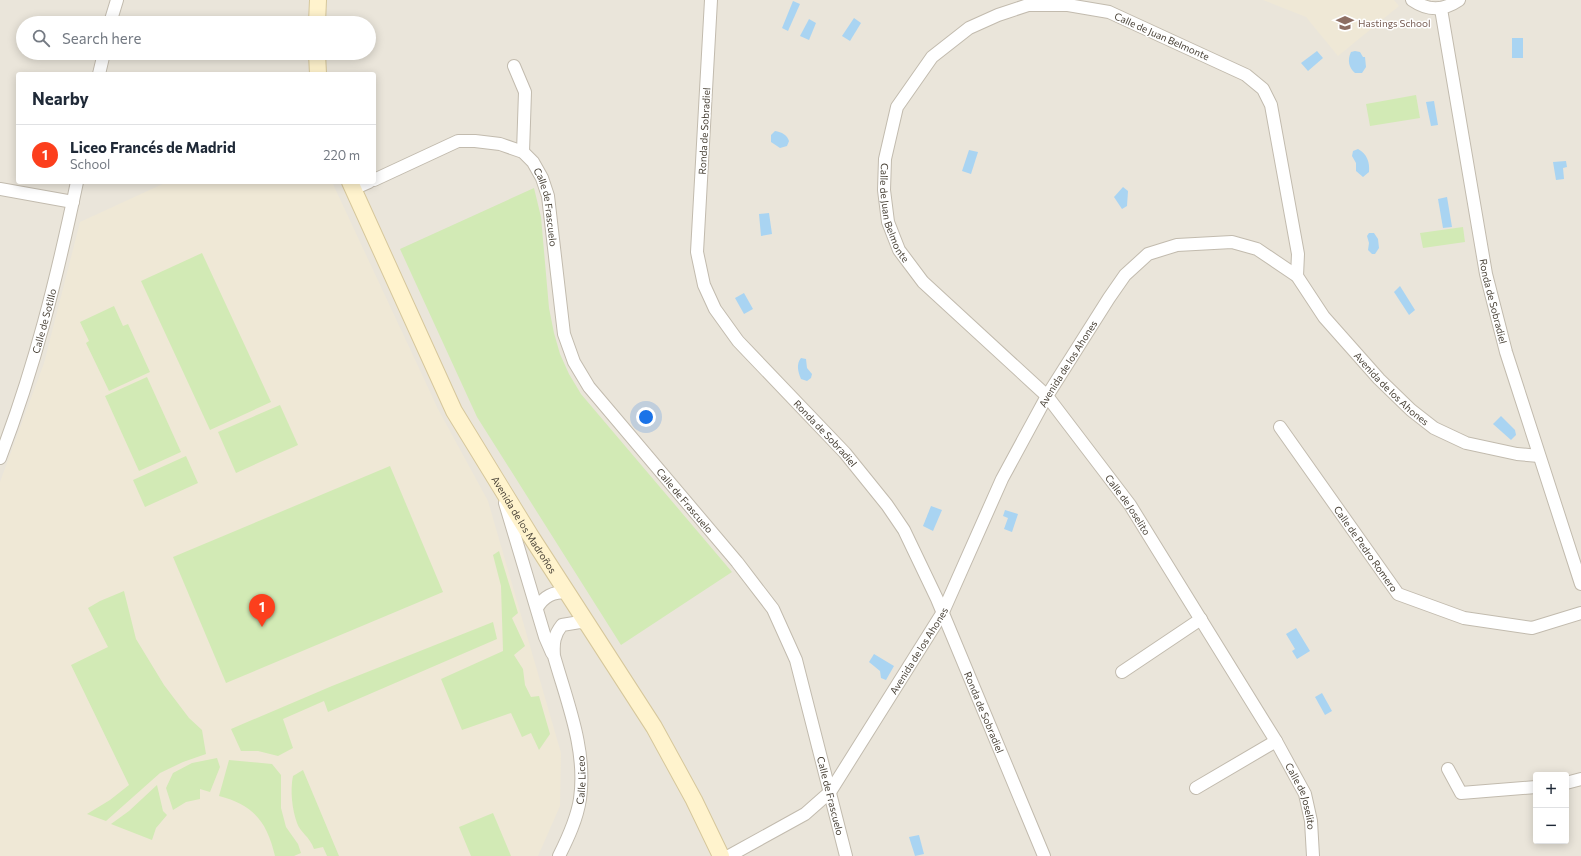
<!DOCTYPE html>
<html lang="en">
<head>
<meta charset="utf-8">
<style>
  :root { --surface:#fff; --page:#f6f6f7; --text:#1f2937; --muted:#747a83; --line:#e0e1e3; --accent:#fc3f1d }
  body { margin:0; font-family:Commissioner,sans-serif; background:var(--page); color:var(--text) }
  .controls { position:absolute; right:12px; bottom:12px; display:grid; overflow:hidden; border-radius:4px; box-shadow:0 2px 10px #0003 }
  .controls button { width:36px; height:36px; display:grid; place-items:center; padding:0; border:0; border-bottom:1px solid var(--line); background:var(--surface); color:var(--text); font:20px sans-serif }
  .you { position:absolute; left:646px; top:417px; width:14px; height:14px; margin:-10px; border:3px solid #fff; border-radius:50%; background:#1a73e8; box-shadow:0 0 0 6px #1a73e833 }
  .badge { display:grid; place-items:center; width:26px; height:26px; border-radius:50%; background:var(--accent); color:#fff; font-size:13px; font-weight:700 }
  .pin { position:absolute; translate:-50% -33px; filter:drop-shadow(0 1px 2px #0008) }
  .pin::after { content:''; position:absolute; top:21px; width:14px; height:12px; background:inherit; clip-path:polygon(0 0,100% 0,50% 100%) }
  .list { margin:0; padding:0; list-style:none }
  h2 { display:flex; justify-content:space-between; align-items:center; height:52px; margin:0; padding:0 16px; font-size:17px }
  h2 small { font-size:13px; font-weight:400; color:var(--muted) }
  .list li { display:grid; grid-template-columns:26px 1fr auto; gap:12px; align-items:center; box-sizing:border-box; height:60px; padding:0 16px; border-top:1px solid var(--line) }
  .list b { display:block; font-size:15px; white-space:nowrap }
  .list p { margin:0; font-size:13px; white-space:nowrap; color:var(--muted) }
  .list em { font-size:13px; font-style:normal; color:var(--muted) }
  .icon { flex:none; width:22px; height:22px; fill:none; stroke:currentColor; stroke-width:2; stroke-linecap:round; stroke-linejoin:round }
  .map { position:relative; flex:none; width:1581px; height:856px; overflow:hidden }
  .search { position:absolute; background:var(--surface); box-shadow:0 2px 10px #0003; left:16px; top:16px; width:360px; height:44px; display:flex; align-items:center; gap:10px; box-sizing:border-box; padding:0 14px; border-radius:22px; color:var(--muted); font-size:15px }
  .panel { position:absolute; background:var(--surface); box-shadow:0 2px 10px #0003; left:16px; top:72px; width:360px; height:112px; border-radius:4px }
  .map>svg:first-child { display:block }
</style>
</head>
<body>
<div class="map">
<svg width="1581" height="856" viewBox="0 0 1581 856">
  <rect width="100%" height="100%" fill="#f6f3ec"/>
  <path fill="#eae5da" fill-rule="evenodd" d="M0,0H1581V856H0ZM23,23H369V53H23ZM18,74H374V182H18ZM1536,775H1566V841H1536Z"/>
  <g fill="#efe8d6">
    <path d="M1263,0H1394L1399,6L1338,56L1306,17Z"/>
    <path d="M167,182H332L438,409L488,501L561,753L560,806L538,856H0V482L44,363L80,222Z"/>
  </g>
  <g fill="#d2eab5">
    <path d="M1416,95L1420,118L1370,126L1366,104Z"/>
    <path d="M534,188L541,217L549,308L554,333L560,354L569,374L581,394L732,572L621,645L477,417L400,249Z"/>
    <path d="M1463,227L1465,242L1423,248L1420,233Z"/>
    <path d="M202,253L271,402L210,430L141,281Z"/>
    <path d="M114,306L123,326L128,324L150,372L109,391L86,343L89,341L80,322Z"/>
    <path d="M147,377L181,452L139,471L105,396Z"/>
    <path d="M280,405L298,445L236,473L218,432Z"/>
    <path d="M186,456L198,483L145,507L133,480Z"/>
    <path d="M390,466L443,592L226,683L173,557Z"/>
    <path d="M499,551L518,613L512,618L525,646L514,655L523,669L525,685L531,697L539,696L550,734L539,750L531,733L522,737L511,713L462,730L441,679L503,651L501,586L493,555Z"/>
    <path d="M124,591L136,639L164,685L189,718L202,730L206,754L183,762L160,773L106,821L87,814L110,800L129,785L71,665L108,647L88,608L100,601Z"/>
    <path d="M493,622L497,639L328,712L324,701L283,719L293,748L278,756L258,751H241L231,729L332,686Z"/>
    <path d="M217,758L220,767L210,792L200,789V799L186,802L173,810L166,788L173,773L192,763Z"/>
    <path d="M229,760L272,764L281,775V808L286,827L298,844L301,853L294,856H275C267,822 254,805 219,796Z"/>
    <path d="M303,770L339,856H327L323,847L314,849C310,837 300,832 297,823C292,809 290,790 293,776Z"/>
    <path d="M157,785L163,811L167,815L156,828L152,840L111,824L129,811Z"/>
    <path d="M493,813L511,856H471L459,827Z"/>
  </g>
  <g fill="#a9d4f2">
    <path d="M793,1L800,4L788,31L782,28Z"/>
    <path d="M854,18L861,23L850,41L842,36Z"/>
    <path d="M809,19L816,23L809,40L800,36Z"/>
    <rect x="1512" y="38" width="11" height="20"/>
    <path d="M1317,51L1323,58L1308,71L1301,63Z"/>
    <path d="M1355,51L1360,52L1363,57H1365L1366,67L1362,73H1355C1349,68 1347,60 1351,52Z"/>
    <path d="M1434,101L1438,125L1431,126L1426,102Z"/>
    <path d="M775,131C782,132 787,135 789,141L787,146L780,148L771,142V135Z"/>
    <path d="M1358,149C1367,154 1370,162 1369,172L1363,177L1356,171V163L1352,156L1353,151Z"/>
    <path d="M969,150L978,152L971,174L962,171Z"/>
    <path d="M1566,161L1567,167L1563,168L1564,179L1556,180L1553,162Z"/>
    <path d="M1123,187L1128,191L1127,206L1122,209L1114,197Z"/>
    <path d="M1447,197L1452,227L1443,228L1438,199Z"/>
    <path d="M769,213L772,234L761,236L759,214Z"/>
    <path d="M1369,233H1374L1378,239L1379,248L1375,254H1372L1368,250L1369,243L1367,236Z"/>
    <path d="M1400,286L1415,310L1409,315L1394,292Z"/>
    <path d="M744,293L753,309L744,314L735,298Z"/>
    <path d="M801,358L806,359L807,368L812,374L811,378L807,381L801,379C798,372 796,364 801,358Z"/>
    <path d="M1501,416L1515,430L1516,435L1511,440L1493,424Z"/>
    <path d="M931,506L942,510L933,531L923,526Z"/>
    <path d="M1005,510L1018,514L1012,532L1004,529L1008,518L1003,516Z"/>
    <path d="M1296,628L1310,651L1297,659L1292,651L1295,649L1286,634Z"/>
    <path d="M874,654L894,666L886,680L881,678L880,671L869,662Z"/>
    <path d="M1322,693L1332,711L1325,715L1315,697Z"/>
    <path d="M919,835L924,854L915,856L909,837Z"/>
  </g>
  <g fill="none" stroke-linecap="round" stroke-linejoin="round">
    <g stroke="#c2bbae" stroke-width="14">
      <g id="street">
        <path id="s1" d="M711,0L697,252L704,285L715,309L738,341L845,453L887,505L904,530L937,599L1044,856"/>
        <path d="M1412,0C1428,11 1443,11 1459,0"/>
        <path id="s2" d="M1441,9L1486,274L1506,352L1581,584"/>
        <path d="M110,23L117,0"/>
        <path d="M514,66L525,92L523,152"/>
        <path d="M99,74L104,53"/>
        <path id="s3" d="M374,180L458,141H475L500,144L523,152L533,162L542,178L548,196L564,334L574,362L589,387L737,562L773,609L796,660L846,856"/>
        <path d="M0,189L73,202"/>
        <path d="M353,189L369,182"/>
        <path id="s4" d="M1297,276L1298,254L1271,105L1263,89L1246,75L1109,12L1068,5H1028L998,15L969,28L932,57L897,107L885,159L884,190L888,222L899,250L923,282L1047,396L1130,505L1276,741L1305,794L1311,821L1313,856"/>
        <path id="s5" d="M1280,427L1398,594L1464,618L1532,628L1581,613"/>
        <path id="s6" d="M0,458C35,367 57,277 77,182"/>
        <path d="M505,503L545,637L552,653"/>
        <path d="M537,608C544,596 553,592 567,592"/>
        <path d="M1122,672L1201,619"/>
        <path d="M1448,769L1461,793L1536,787"/>
        <path d="M1566,783L1581,779"/>
        <path d="M1196,788L1276,741"/>
        <path id="s7" d="M559,856C568,838 577,819 580,799C587,750 567,702 554,656C553,643 554,635 562,625L580,622L587,624"/>
        <path id="s8" d="M729,856L805,814L830,792L943,612L1002,479L1047,396L1109,298L1125,275L1148,254L1177,245L1232,242L1257,249L1297,276L1324,317L1379,379L1411,410L1434,428L1466,443L1517,454L1539,456"/>
      </g>
    </g>
    <g stroke="#d6c79b" stroke-width="18">
      <g id="secondary">
        <path d="M317,23L318,0"/>
        <path d="M317,53L318,74"/>
        <path id="s9" d="M350,182L454,411L530,535L654,727L694,800L721,856"/>
      </g>
    </g>
    <use href="#street" stroke="#fff" stroke-width="12"/>
    <use href="#secondary" stroke="#fff3cd" stroke-width="16"/>
  </g>
  <defs>
    <g id="school-bare" transform="scale(1.38)"><path d="M0-5L7-2L0 1L-7-2ZM-4 1L0 2.5L4 1V4Q0 6-4 4Z" fill="#8d6e63" stroke="#fff" stroke-width="2.5" paint-order="stroke"/></g>
  </defs>
  <g fill-rule="evenodd">
    <use href="#school-bare" x="1345" y="23"/>
  </g>
  <g text-anchor="middle" stroke-width="3" stroke-linejoin="round" paint-order="stroke">
    <g font-size="10" fill="#785e54" stroke="#fff" text-anchor="start">
      <text x="1358" y="27">Hastings School</text>
    </g>
    <g font-size="10" fill="#4b4439" stroke="#fff">
      <text transform="translate(1162 36) rotate(24)" y="4">Calle de Juan Belmonte</text>
      <text transform="translate(704 131) rotate(-87)" y="4">Ronda de Sobradiel</text>
      <text dy="4" stroke="none"><textPath href="#s3" startOffset="221">Calle de Frascuelo</textPath></text>
      <text dy="4" stroke="none"><textPath href="#s4" startOffset="726">Calle de Juan Belmonte</textPath></text>
      <text dy="4" stroke="none"><textPath href="#s2" startOffset="297">Ronda de Sobradiel</textPath></text>
      <text dy="4" stroke="none"><textPath href="#s6" startOffset="144">Calle de Sotillo</textPath></text>
      <text dy="4" stroke="none"><textPath href="#s8" startOffset="611">Avenida de los Ahones</textPath></text>
      <text dy="4" stroke="none"><textPath href="#s8" startOffset="1055">Avenida de los Ahones</textPath></text>
      <text dy="4" stroke="none"><textPath href="#s1" startOffset="479">Ronda de Sobradiel</textPath></text>
      <text dy="4" stroke="none"><textPath href="#s3" startOffset="557">Calle de Frascuelo</textPath></text>
      <text dy="4" stroke="none"><textPath href="#s4" startOffset="1108">Calle de Joselito</textPath></text>
      <text dy="4" stroke="none"><textPath href="#s9" startOffset="385">Avenida de los Madroños</textPath></text>
      <text dy="4" stroke="none"><textPath href="#s5" startOffset="149">Calle de Pedro Romero</textPath></text>
      <text dy="4" stroke="none"><textPath href="#s8" startOffset="287">Avenida de los Ahones</textPath></text>
      <text dy="4" stroke="none"><textPath href="#s1" startOffset="803">Ronda de Sobradiel</textPath></text>
      <text dy="4" stroke="none"><textPath href="#s7" startOffset="80">Calle Liceo</textPath></text>
      <text dy="4" stroke="none"><textPath href="#s3" startOffset="893">Calle de Frascuelo</textPath></text>
      <text dy="4" stroke="none"><textPath href="#s4" startOffset="1448">Calle de Joselito</textPath></text>
    </g>
  </g>
</svg>
<div class="controls">
<button>+</button>
<button>−</button>
</div>
<div class="you"></div>
<div class="pin badge" style="left:262px;top:627px">1</div>
<div class="search"><svg class="icon" aria-label="search" viewBox="0 0 24 24"><circle cx="10" cy="10" r="6"/><path d="M15 15l6 6"/></svg>Search here</div>
<section class="panel">
<h2>Nearby<small></small></h2>
<ul class="list">
<li><span class="badge">1</span><div><b>Liceo Francés de Madrid</b><p>School</p></div><em>220 m</em></li>
</ul>
</section>
</div>
</body>
</html>
